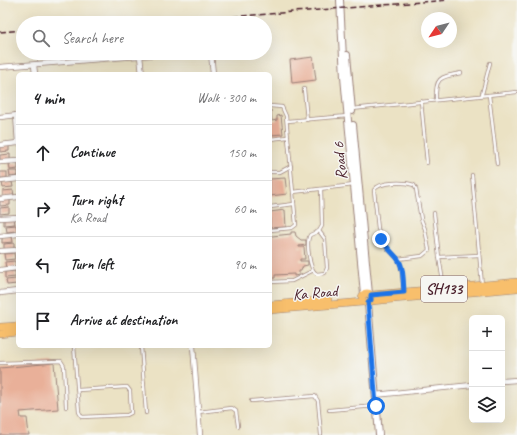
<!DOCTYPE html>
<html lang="en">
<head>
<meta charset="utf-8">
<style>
  :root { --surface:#fff; --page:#f6f6f6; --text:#202124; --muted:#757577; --line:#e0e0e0 }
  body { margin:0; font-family:Caveat,sans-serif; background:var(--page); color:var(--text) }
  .controls { position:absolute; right:12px; bottom:12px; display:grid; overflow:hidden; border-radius:6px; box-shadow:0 4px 16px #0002 }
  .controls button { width:36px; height:36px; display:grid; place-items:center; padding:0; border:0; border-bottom:1px solid var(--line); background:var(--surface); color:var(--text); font:20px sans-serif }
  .compass { position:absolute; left:421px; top:12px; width:36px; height:36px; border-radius:50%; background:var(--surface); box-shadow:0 4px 16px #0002; rotate:235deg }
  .stop { position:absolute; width:12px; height:12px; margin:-9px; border:3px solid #1a73e8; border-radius:50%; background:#fff }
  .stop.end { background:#1a73e8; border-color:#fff; box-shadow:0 1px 4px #0008 }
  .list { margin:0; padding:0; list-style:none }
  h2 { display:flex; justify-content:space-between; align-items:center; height:52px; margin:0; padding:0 16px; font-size:17px }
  h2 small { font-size:13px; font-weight:400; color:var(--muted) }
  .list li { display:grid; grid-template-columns:26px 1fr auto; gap:12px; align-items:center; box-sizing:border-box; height:56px; padding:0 16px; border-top:1px solid var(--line) }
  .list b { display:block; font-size:15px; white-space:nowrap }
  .list p { margin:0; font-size:13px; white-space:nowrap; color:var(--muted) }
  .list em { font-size:13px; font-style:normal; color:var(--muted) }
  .icon { flex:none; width:22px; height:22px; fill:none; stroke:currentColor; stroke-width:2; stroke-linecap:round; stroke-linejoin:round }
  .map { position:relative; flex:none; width:517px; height:435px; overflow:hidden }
  .search { position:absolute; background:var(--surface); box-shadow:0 4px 16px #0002; left:16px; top:16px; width:256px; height:44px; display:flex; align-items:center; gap:10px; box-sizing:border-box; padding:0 14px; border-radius:22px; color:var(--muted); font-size:15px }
  .panel { position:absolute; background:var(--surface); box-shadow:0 4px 16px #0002; left:16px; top:72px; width:256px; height:276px; border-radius:6px }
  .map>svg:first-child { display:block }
</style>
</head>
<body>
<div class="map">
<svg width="517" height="435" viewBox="0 0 517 435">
  <rect width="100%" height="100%" fill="#f6f6f2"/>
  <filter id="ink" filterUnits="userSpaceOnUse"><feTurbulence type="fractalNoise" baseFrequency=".025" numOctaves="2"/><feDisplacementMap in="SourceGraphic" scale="8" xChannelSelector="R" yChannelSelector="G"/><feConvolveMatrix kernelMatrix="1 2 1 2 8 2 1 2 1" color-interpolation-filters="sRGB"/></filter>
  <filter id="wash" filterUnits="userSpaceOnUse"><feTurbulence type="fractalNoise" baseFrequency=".012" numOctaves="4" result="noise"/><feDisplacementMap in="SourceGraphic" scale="16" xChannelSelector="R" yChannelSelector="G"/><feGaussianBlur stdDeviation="0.9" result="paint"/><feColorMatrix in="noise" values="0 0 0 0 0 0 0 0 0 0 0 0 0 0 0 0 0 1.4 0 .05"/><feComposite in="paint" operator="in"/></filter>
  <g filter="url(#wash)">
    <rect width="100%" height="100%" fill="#ebe2c4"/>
    <g id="blocks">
      <g fill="#e9b099">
        <path d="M313,57L316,80L292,83L290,60Z"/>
        <path d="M270,110H271L272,121L277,120V116L281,115L283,134L270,135Z"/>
        <path d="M0,146H9V151L0,152Z"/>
        <path d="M10,154V160L0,161V155Z"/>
        <path d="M18,163V169L10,170L9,164Z"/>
        <path d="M9,171H18V176L10,177Z"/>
        <rect x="0" y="172" width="7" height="6"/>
        <path d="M285,178L287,194L270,196V179Z"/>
        <path d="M12,182L13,187L3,188L2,183Z"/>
        <path d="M13,190L14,196L3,197V191Z"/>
        <path d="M10,199V205L0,206V200Z"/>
        <path d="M9,207V213L0,214V208Z"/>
        <path d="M285,210L286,227L270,228V212Z"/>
        <path d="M14,218L15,224L4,225V219Z"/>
        <path d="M16,225L17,231L7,232L6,226Z"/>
        <path d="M291,232H295L296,236L301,240H306V245L299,246V247H304L305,259H300V261H308V265L303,266L301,271H299V275L294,276V274L275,275V278H270V234L272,236L291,234Z"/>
        <path d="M12,236L13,242L2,243V237Z"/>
        <path d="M14,243V249L4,250V244Z"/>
        <path d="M14,253L15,259L5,260L4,254Z"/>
        <path d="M15,261L16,267L6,268L5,262Z"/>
        <path d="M15,271L16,277L5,278V272Z"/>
        <path d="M16,279L17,284L7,285L6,280Z"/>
        <path d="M54,363L58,409L20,412L21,418H27L29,435H0V368Z"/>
      </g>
    </g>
  </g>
  <g filter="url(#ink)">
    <use href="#blocks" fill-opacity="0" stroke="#9a8078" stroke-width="1"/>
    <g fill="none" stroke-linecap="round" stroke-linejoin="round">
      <g stroke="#9a8078" stroke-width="4">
        <g id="service">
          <path d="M304,89L307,120"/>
          <path d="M482,94L490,63"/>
          <path d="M489,95L497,164"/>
          <path d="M436,100C435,77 440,77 461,73"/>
          <path d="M421,101L427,163"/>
          <path d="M270,106L282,107L286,116L296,225L292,228L270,230"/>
          <path d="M352,109L517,92"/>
          <path d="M287,121L348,116"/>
          <path d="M270,139L288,137"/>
          <path d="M270,172H280L291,166"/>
          <path d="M472,175L482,285"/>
          <path d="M293,192L354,185"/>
          <path d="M270,207L294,204"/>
          <path d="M434,213L439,257"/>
          <path d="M319,231L325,239L327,268L325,273L317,274C309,271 306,241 310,235L319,231L322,226L321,189"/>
          <path d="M398,259L422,256L429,250L425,229L421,219L416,189L414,185C405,182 380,181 374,190L378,229L387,248L398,259L401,266L404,292"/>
          <path d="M270,282L292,281L312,271"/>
          <path d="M444,288L439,257L479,255"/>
          <path d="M74,346L79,412L82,417L127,415L131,413L130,391L127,387L78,390"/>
          <path d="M141,346L146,413"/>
          <path d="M0,363L61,361L64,366L66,407"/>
          <path d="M251,401L315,396L318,401L321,435"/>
          <path d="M329,410L376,406"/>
          <path d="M198,412L232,408L236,411L238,426"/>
        </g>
      </g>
      <g stroke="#9a8078" stroke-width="6">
        <g id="minor">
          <path d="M211,53L213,74"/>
          <path d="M140,56L142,74"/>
          <path d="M34,65L35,74"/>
          <path d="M0,67L176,53"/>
          <path d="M16,115L18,143"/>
          <path d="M0,117L18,115"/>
          <path d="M0,145L18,143"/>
          <path d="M0,162L18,161"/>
          <path d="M0,181L18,179"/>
          <path d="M0,199L18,197"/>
          <path d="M0,218L18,217"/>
          <path d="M0,236L18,234"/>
          <path d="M0,251L18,250"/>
          <path d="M0,270L17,268"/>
          <path d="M0,293L18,291"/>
          <path d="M193,346L200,435"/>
          <path d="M502,381L517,380"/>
          <path d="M375,395L472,385"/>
        </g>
      </g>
      <g stroke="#9a8078" stroke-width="8">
        <g id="tertiary">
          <path d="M340,0L344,77L364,294"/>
          <path d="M347,55L352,111"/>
          <path d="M353,125L369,294"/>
          <path d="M368,303L379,435"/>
        </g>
      </g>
      <g stroke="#9a8078" stroke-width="8">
        <g id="primary">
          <circle cx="367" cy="298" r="5"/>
          <path d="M371,295L517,282"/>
          <path d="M371,301L517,288"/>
          <path d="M270,305L328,300"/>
          <path d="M270,310L363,302"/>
          <path d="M0,327L18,326"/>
          <path d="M0,334L18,332"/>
        </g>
      </g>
      <use href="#service" stroke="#fff" stroke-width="2.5"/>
      <use href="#minor" stroke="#fff" stroke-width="4.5"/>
      <use href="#tertiary" stroke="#fff" stroke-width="6"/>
      <use href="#primary" stroke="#f8bf6c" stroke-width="7"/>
      <g stroke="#4a1f2b" stroke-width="1.5" stroke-dasharray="6 3" stroke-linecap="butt">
        <path d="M109,23L157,19"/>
        <path d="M152,23L448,0"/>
        <path d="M0,32L23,30"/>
      </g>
    </g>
  </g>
  <g fill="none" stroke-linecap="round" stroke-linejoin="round" filter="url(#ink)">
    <path stroke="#1a73e8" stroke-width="5" d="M376,406L368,303L371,300V295L404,292C403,282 404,266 397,258C392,252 386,247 381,239"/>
  </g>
  <g text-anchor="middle" stroke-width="3" stroke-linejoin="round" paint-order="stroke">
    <rect fill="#f6f6f2" stroke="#7e6067" stroke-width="1" x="421" y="276" width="46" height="26" rx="3"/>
    <g font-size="15" font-weight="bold" fill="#4a1f2b">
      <text x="444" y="294">SH133</text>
    </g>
    <g font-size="16" fill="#4a1f2b" stroke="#f6f6f2">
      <text transform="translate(339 161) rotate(-95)" y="6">Road 6</text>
      <text transform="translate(315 292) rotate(-5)" y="6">Ka Road</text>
    </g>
  </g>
</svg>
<div class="controls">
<button>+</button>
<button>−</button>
<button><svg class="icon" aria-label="layers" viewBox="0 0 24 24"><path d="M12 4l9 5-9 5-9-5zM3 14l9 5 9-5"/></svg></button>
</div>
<svg class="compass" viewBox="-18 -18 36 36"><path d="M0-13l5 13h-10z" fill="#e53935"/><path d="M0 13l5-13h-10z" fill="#757577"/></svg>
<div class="stop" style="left:376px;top:406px"></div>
<div class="stop end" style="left:381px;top:239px"></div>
<div class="search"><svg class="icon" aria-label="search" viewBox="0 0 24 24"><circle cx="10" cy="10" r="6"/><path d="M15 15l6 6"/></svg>Search here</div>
<section class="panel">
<h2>4 min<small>Walk · 300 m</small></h2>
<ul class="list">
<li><svg class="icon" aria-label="ahead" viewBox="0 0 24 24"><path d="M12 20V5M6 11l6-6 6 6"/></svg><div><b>Continue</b></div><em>150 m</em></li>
<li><svg class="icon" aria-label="right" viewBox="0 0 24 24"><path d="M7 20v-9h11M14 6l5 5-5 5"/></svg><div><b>Turn right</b><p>Ka Road</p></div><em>60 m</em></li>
<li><svg class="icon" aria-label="left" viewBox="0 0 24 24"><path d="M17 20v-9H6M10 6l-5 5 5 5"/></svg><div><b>Turn left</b></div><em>90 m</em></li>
<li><svg class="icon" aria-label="arrive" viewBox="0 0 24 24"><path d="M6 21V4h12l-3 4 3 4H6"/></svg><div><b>Arrive at destination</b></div></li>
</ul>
</section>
</div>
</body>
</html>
